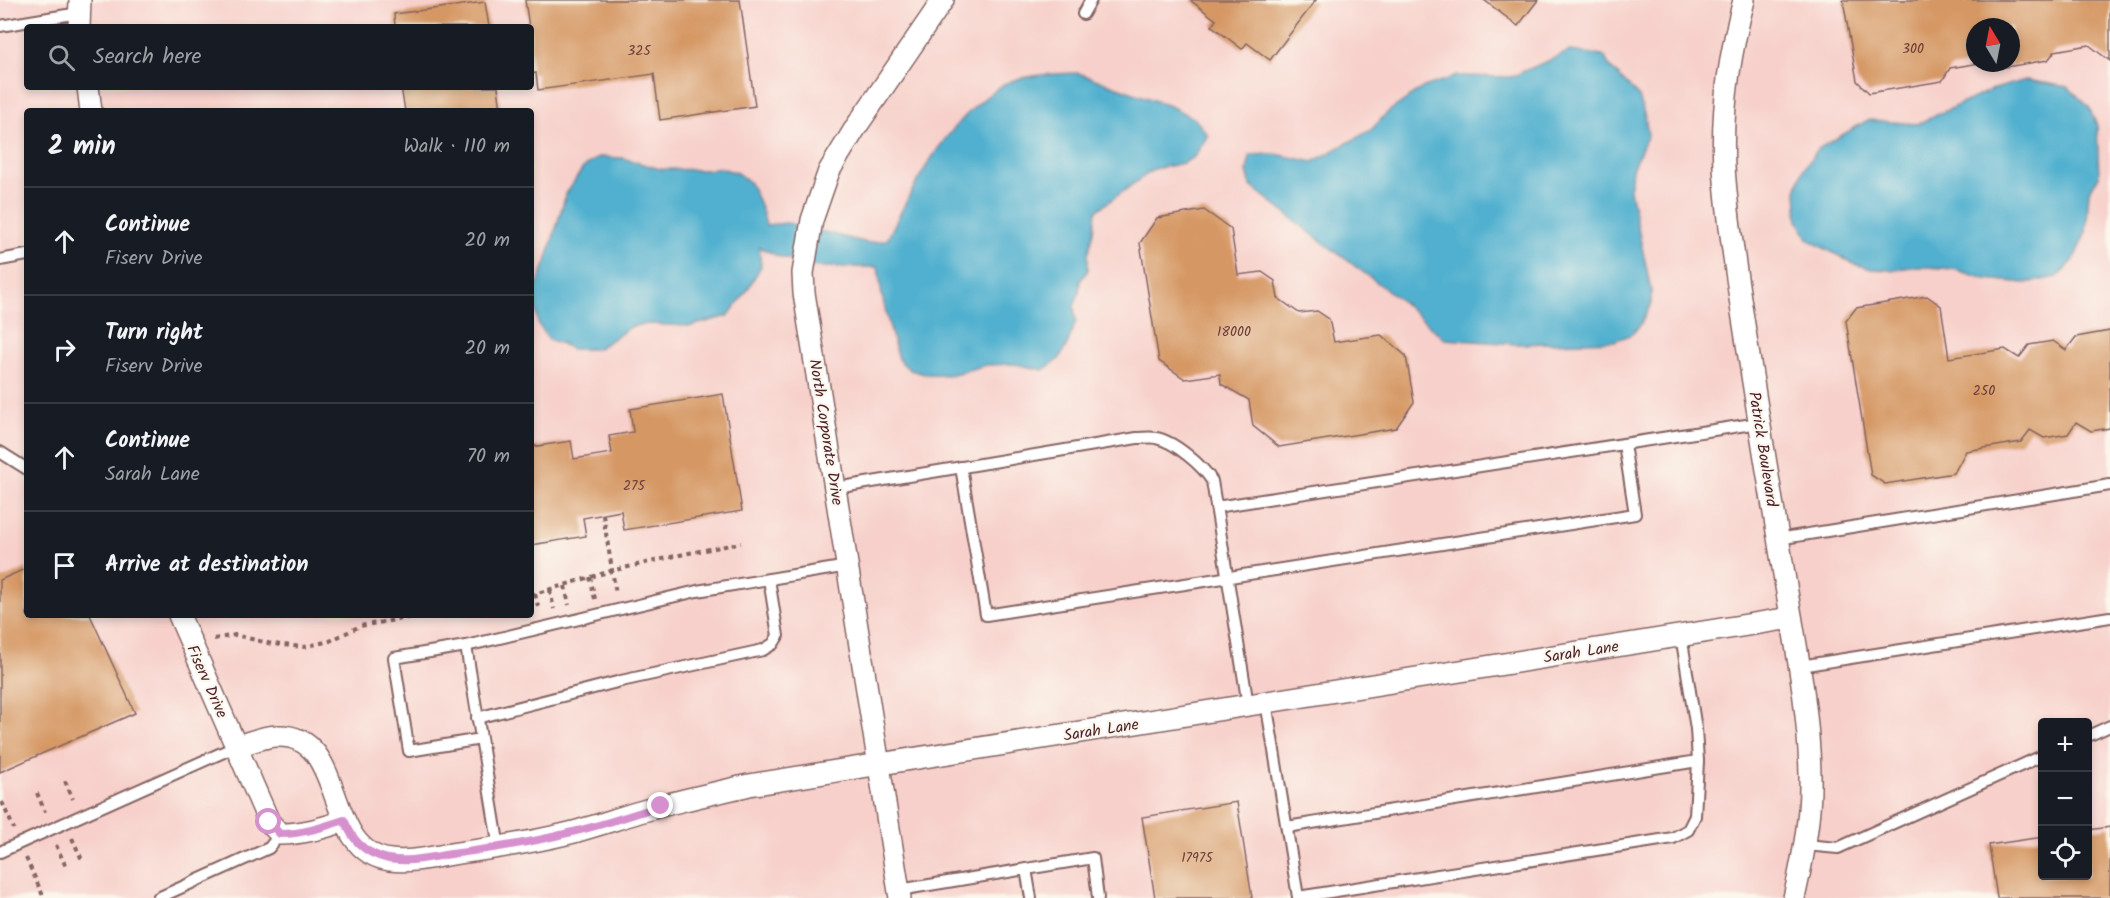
<!DOCTYPE html>
<html lang="en">
<head>
<meta charset="utf-8">
<style>
  :root { --surface:#171b24; --page:#242831; --text:#f1f3f6; --muted:#9ea1a6; --line:#363941 }
  body { margin:0; font-family:Kalam,sans-serif; background:var(--page); color:var(--text) }
  .controls { position:absolute; right:18px; bottom:18px; display:grid; overflow:hidden; border-radius:6px; box-shadow:0 3px 9px #0003 }
  .controls button { width:54px; height:54px; display:grid; place-items:center; padding:0; border:0; border-bottom:2px solid var(--line); background:var(--surface); color:var(--text); font:30px sans-serif }
  .compass { position:absolute; left:1966px; top:18px; width:54px; height:54px; border-radius:50%; background:var(--surface); box-shadow:0 3px 9px #0003; rotate:350deg }
  .stop { position:absolute; width:18px; height:18px; margin:-14px; border:4px solid #d690ce; border-radius:50%; background:#fff }
  .stop.end { background:#d690ce; border-color:#fff; box-shadow:0 2px 6px #0008 }
  .list { margin:0; padding:0; list-style:none }
  h2 { display:flex; justify-content:space-between; align-items:center; height:78px; margin:0; padding:0 24px; font-size:26px }
  h2 small { font-size:20px; font-weight:400; color:var(--muted) }
  .list li { display:grid; grid-template-columns:39px 1fr auto; gap:18px; align-items:center; box-sizing:border-box; height:108px; padding:0 24px; border-top:2px solid var(--line) }
  .list b { display:block; font-size:22px; white-space:nowrap }
  .list p { margin:0; font-size:20px; white-space:nowrap; color:var(--muted) }
  .list em { font-size:20px; font-style:normal; color:var(--muted) }
  .icon { flex:none; width:33px; height:33px; fill:none; stroke:currentColor; stroke-width:2; stroke-linecap:round; stroke-linejoin:round }
  .map { position:relative; flex:none; width:2110px; height:898px; overflow:hidden }
  .search { position:absolute; background:var(--surface); box-shadow:0 3px 9px #0003; left:24px; top:24px; width:510px; height:66px; display:flex; align-items:center; gap:15px; box-sizing:border-box; padding:0 21px; border-radius:6px; color:var(--muted); font-size:22px }
  .panel { position:absolute; background:var(--surface); box-shadow:0 3px 9px #0003; left:24px; top:108px; width:510px; height:510px; border-radius:6px }
  .map>svg:first-child { display:block }
</style>
</head>
<body>
<div class="map">
<svg width="2110" height="898" viewBox="0 0 2110 898">
  <rect width="100%" height="100%" fill="#fbf7ec"/>
  <filter id="ink" filterUnits="userSpaceOnUse"><feTurbulence type="fractalNoise" baseFrequency=".0167" numOctaves="2"/><feDisplacementMap in="SourceGraphic" scale="12" xChannelSelector="R" yChannelSelector="G"/><feConvolveMatrix kernelMatrix="1 2 1 2 8 2 1 2 1" color-interpolation-filters="sRGB"/></filter>
  <filter id="wash" filterUnits="userSpaceOnUse"><feTurbulence type="fractalNoise" baseFrequency=".008" numOctaves="4" result="noise"/><feDisplacementMap in="SourceGraphic" scale="24" xChannelSelector="R" yChannelSelector="G"/><feGaussianBlur stdDeviation="1.35" result="paint"/><feColorMatrix in="noise" values="0 0 0 0 0 0 0 0 0 0 0 0 0 0 0 0 0 1.4 0 .05"/><feComposite in="paint" operator="in"/></filter>
  <g filter="url(#wash)">
    <rect width="100%" height="100%" fill="#f2e3c7"/>
    <path fill="#f7d0cb" fill-rule="evenodd" d="M0,0H2110V898H0ZM27,27H531V87H27ZM1975,27H2011V63H1975ZM27,111H531V615H27ZM2042,722H2088V876H2042Z"/>
    <g fill="#51b0cf" stroke="#4e687d" stroke-width="1.5">
      <path d="M1570,51L1604,56L1610,67L1639,97L1645,117L1648,135L1632,169L1630,190L1651,290V304L1640,325L1632,334L1614,341L1517,344L1445,339L1394,295L1313,235L1251,186L1247,172L1250,155L1275,154L1313,162L1371,130L1388,112L1424,87L1457,76L1511,77Z"/>
      <path d="M1078,73L1170,106L1195,119L1208,135L1194,157L1183,163L1154,169L1096,211L1094,231L1088,255V270L1080,281L1079,293L1074,306L1076,321L1067,345L1059,359L1043,370L1015,364L986,365L950,375L925,374L910,370L898,359L882,296L878,267H816L778,256L759,247L761,266L746,292L728,316L691,326L649,324L632,326L597,349H571L560,343L549,340L538,324L534,293L546,262L566,194L583,168L599,157L622,158L660,169L707,170L721,168L737,173L750,183L761,207L766,225L787,223L868,243L887,240C913,186 941,131 990,94C996,90 1002,84 1009,82C1031,74 1055,74 1078,73Z"/>
      <path d="M2026,80L2068,87L2089,107L2097,126L2099,177L2089,191L2086,232L2073,261L2057,277L2025,283L1986,279L1954,269L1928,267H1911L1891,270L1872,269L1854,264L1809,240L1798,221L1796,191L1802,171L1818,149L1868,120L1917,124L1991,90Z"/>
    </g>
    <g id="blocks">
      <g fill="#d59764">
        <path d="M525,0H740L755,106L660,120L654,74L538,90L536,73L531,74V27H529Z"/>
        <path d="M1190,0H1316L1270,60L1247,43L1242,49L1212,26L1216,20Z"/>
        <path d="M1484,0H1538L1518,26Z"/>
        <path d="M1843,0H2110V61L2089,45L2055,51L2048,60L1994,69L1987,63H2011V27H1975V63H1980L1950,68L1942,81L1869,93L1857,81Z"/>
        <path d="M485,2L489,27H395L394,14Z"/>
        <path d="M401,87H498L501,111H405Z"/>
        <path d="M1204,210L1231,229L1238,275L1262,272L1275,281L1278,298L1299,313L1317,311L1329,319L1334,342L1381,335L1406,356L1414,402L1396,428L1279,447L1253,426L1249,400L1221,384L1220,374L1185,379L1159,361L1140,243L1157,218Z"/>
        <path d="M1927,296L1941,306L1949,358L2005,349L2019,358L2029,345L2053,341L2066,350L2076,337L2110,331V428L2091,431L2076,422L2068,434L2044,438L2030,430L2021,442L1966,451L1954,473L1885,484L1871,475L1846,321L1856,308Z"/>
        <path d="M723,394L742,511L624,530L621,511L583,518L586,536L531,545V447L571,441L574,459L612,453L609,436L633,432L630,409Z"/>
        <path d="M27,568V615H90L135,713L0,772V580Z"/>
        <path d="M1237,802L1252,898H1155L1142,817Z"/>
        <path d="M2110,827V898H1997L1989,845L2043,837V876H2088V830Z"/>
      </g>
    </g>
  </g>
  <g filter="url(#ink)">
    <use href="#blocks" fill-opacity="0" stroke="#856462" stroke-width="1.5"/>
    <g fill="none" stroke-linecap="round" stroke-linejoin="round">
      <g stroke="#856462" stroke-width="14">
        <g id="lane">
          <path d="M1083,14L1091,0"/>
          <path d="M0,26L79,13"/>
          <path d="M0,260L27,255"/>
          <path d="M0,452L27,469"/>
          <path d="M961,467L986,615L1635,514L1624,444"/>
          <path d="M836,488L1137,438C1143,438 1151,437 1156,438C1174,441 1203,466 1212,481L1248,705"/>
          <path d="M1216,507L1759,423"/>
          <path d="M1778,539L2110,485"/>
          <path d="M466,646L499,848"/>
          <path d="M1800,666L2110,617"/>
          <path d="M1266,702L1298,897L1673,838L1688,830L1695,816L1698,761L1696,729L1681,635"/>
          <path d="M477,718L621,681L763,650L773,644L778,636L769,579"/>
          <path d="M2088,736L2110,726"/>
          <path d="M481,739L409,751L394,658L466,646L697,591L848,566"/>
          <path d="M1287,827L1698,761"/>
          <path d="M1805,845L1838,848L2042,756"/>
          <path d="M0,852L237,746"/>
          <path d="M1026,869L1031,898"/>
          <path d="M899,890L1093,858L1098,898"/>
          <path d="M158,898L269,848L280,834"/>
        </g>
      </g>
      <g stroke="#856462" stroke-width="24">
        <g id="street">
          <path d="M1744,0C1730,53 1721,111 1724,167C1727,216 1735,264 1742,312C1755,397 1769,483 1783,568C1794,637 1809,706 1810,776C1811,818 1803,858 1794,898"/>
          <path d="M79,27L80,0"/>
          <path d="M88,87L91,111"/>
          <path d="M179,615L269,822L280,834C303,834 323,828 344,821"/>
          <path d="M237,746C249,743 264,736 277,736C348,733 321,851 390,860C412,863 436,856 458,853C496,848 533,842 570,833C600,825 630,814 661,806C690,798 720,792 749,785L1791,618"/>
          <path d="M900,898L804,293L803,273L812,220L829,171L856,127L943,0"/>
        </g>
      </g>
      <g stroke="#856462" stroke-width="4" stroke-dasharray="4.5 4.5" stroke-linecap="butt">
        <path d="M603,515L616,594"/>
        <path d="M590,577L595,599"/>
        <path d="M565,586L569,605"/>
        <path d="M550,590L554,609"/>
        <path d="M535,594L539,611"/>
        <path d="M531,595L611,571L684,554L741,543"/>
        <path d="M214,639L235,635L272,644L304,647L330,641L360,626L424,615"/>
        <path d="M65,781L73,799"/>
        <path d="M37,793L45,812"/>
        <path d="M2,802L14,829"/>
        <path d="M72,838L83,862"/>
        <path d="M56,845L67,869"/>
        <path d="M26,858L44,898"/>
      </g>
      <use href="#lane" stroke="#fff" stroke-width="10"/>
      <use href="#street" stroke="#fff" stroke-width="21"/>
    </g>
  </g>
  <g fill="none" stroke-linecap="round" stroke-linejoin="round" filter="url(#ink)">
    <path stroke="#d690ce" stroke-width="8" d="M269,822L280,834C303,834 323,827 344,820C351,835 358,847 374,854C397,866 426,858 451,854C490,849 530,843 568,833C600,826 630,815 661,806"/>
  </g>
  <g text-anchor="middle" stroke-width="4.5" stroke-linejoin="round" paint-order="stroke">
    <g font-size="14" fill="#6d3d39">
      <text x="1913" y="53">300</text>
      <text x="639" y="55">325</text>
      <text x="1234" y="336">18000</text>
      <text x="1984" y="395">250</text>
      <text x="634" y="490">275</text>
      <text x="1197" y="862">17975</text>
    </g>
    <g font-size="16" fill="#4a1f2b" stroke="#fbf7ec">
      <text transform="translate(827 432) rotate(81)" y="6">North Corporate Drive</text>
      <text transform="translate(1764 449) rotate(81)" y="6">Patrick Boulevard</text>
      <text transform="translate(1581 651) rotate(-9)" y="6">Sarah Lane</text>
      <text transform="translate(208 681) rotate(66)" y="6">Fiserv Drive</text>
      <text transform="translate(1101 729) rotate(-9)" y="6">Sarah Lane</text>
    </g>
  </g>
</svg>
<div class="controls">
<button>+</button>
<button>−</button>
<button><svg class="icon" aria-label="locate" viewBox="0 0 24 24"><circle cx="12" cy="12" r="6"/><path d="M12 2v4M12 18v4M2 12h4M18 12h4"/></svg></button>
</div>
<svg class="compass" viewBox="-18 -18 36 36"><path d="M0-13l5 13h-10z" fill="#e53935"/><path d="M0 13l5-13h-10z" fill="#9ea1a6"/></svg>
<div class="stop" style="left:269px;top:822px"></div>
<div class="stop end" style="left:661px;top:806px"></div>
<div class="search"><svg class="icon" aria-label="search" viewBox="0 0 24 24"><circle cx="10" cy="10" r="6"/><path d="M15 15l6 6"/></svg>Search here</div>
<section class="panel">
<h2>2 min<small>Walk · 110 m</small></h2>
<ul class="list">
<li><svg class="icon" aria-label="ahead" viewBox="0 0 24 24"><path d="M12 20V5M6 11l6-6 6 6"/></svg><div><b>Continue</b><p>Fiserv Drive</p></div><em>20 m</em></li>
<li><svg class="icon" aria-label="right" viewBox="0 0 24 24"><path d="M7 20v-9h11M14 6l5 5-5 5"/></svg><div><b>Turn right</b><p>Fiserv Drive</p></div><em>20 m</em></li>
<li><svg class="icon" aria-label="ahead" viewBox="0 0 24 24"><path d="M12 20V5M6 11l6-6 6 6"/></svg><div><b>Continue</b><p>Sarah Lane</p></div><em>70 m</em></li>
<li><svg class="icon" aria-label="arrive" viewBox="0 0 24 24"><path d="M6 21V4h12l-3 4 3 4H6"/></svg><div><b>Arrive at destination</b></div></li>
</ul>
</section>
</div>
</body>
</html>
